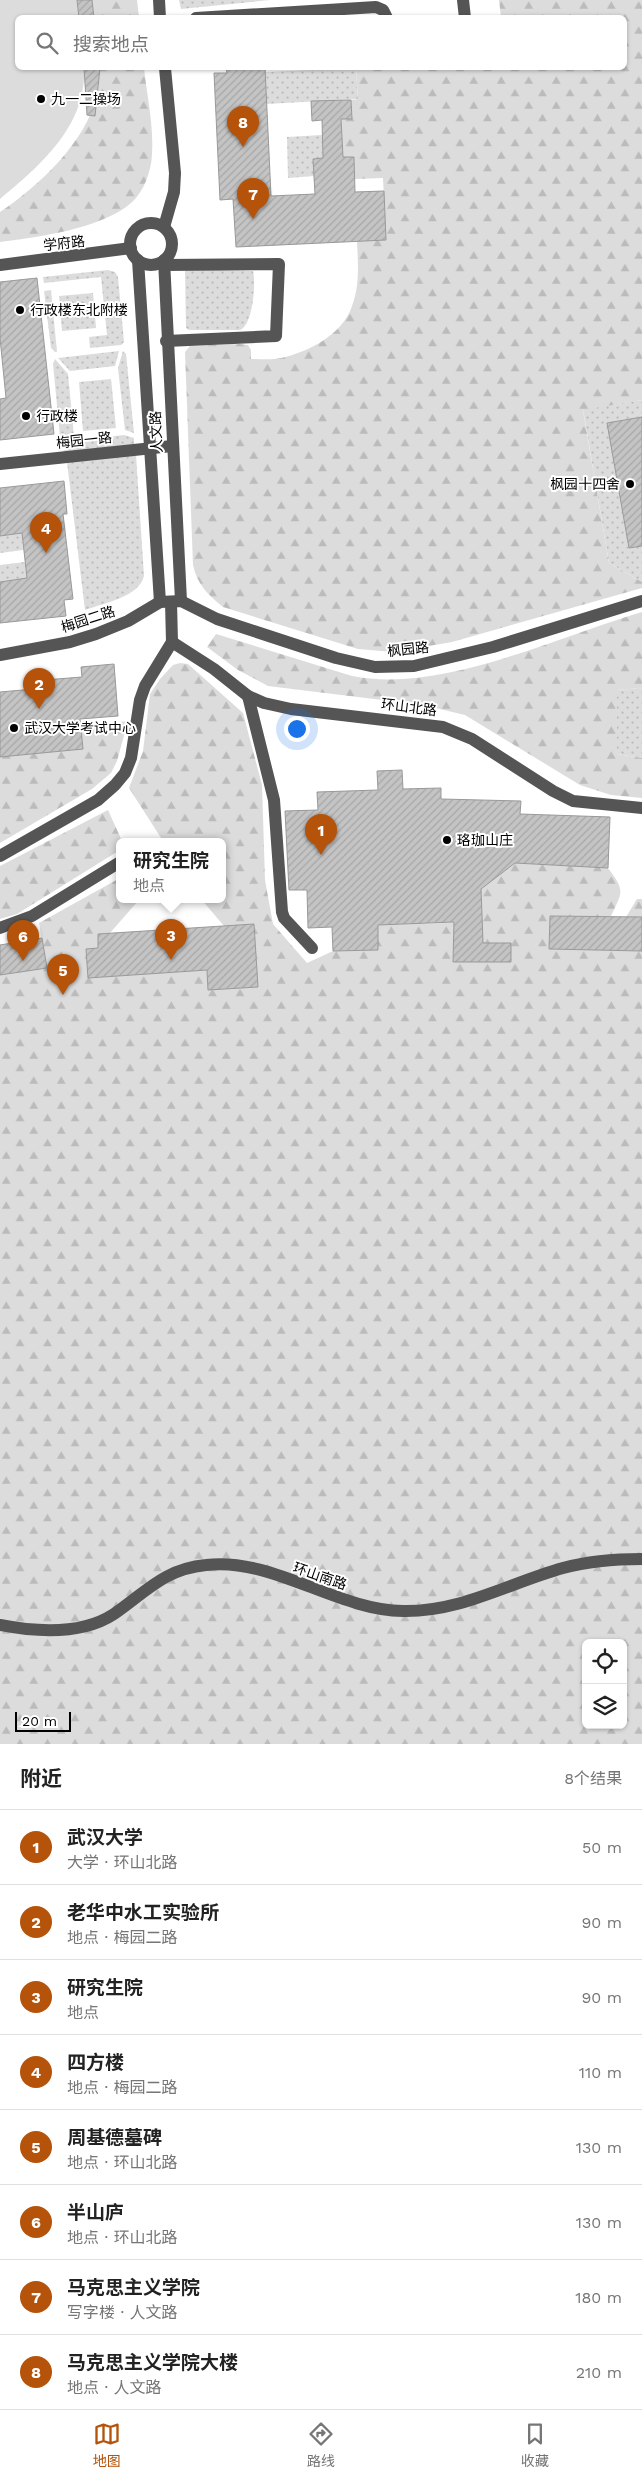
<!DOCTYPE html>
<html lang="zh">
<head>
<meta charset="utf-8">
<style>
  :root { --surface:#fff; --page:#f6f6f6; --text:#222; --muted:#767676; --line:#e0e0e0; --accent:#b45309 }
  body { margin:0; font-family:"Work Sans","Noto Sans SC",sans-serif; background:var(--page); color:var(--text) }
  .controls { position:absolute; right:15px; bottom:15px; display:grid; overflow:hidden; border-radius:8px; box-shadow:0 1px 4px #0004 }
  .controls button { width:45px; height:45px; display:grid; place-items:center; padding:0; border:0; border-bottom:1px solid var(--line); background:var(--surface); color:var(--text); font:25px sans-serif }
  .scale { position:absolute; left:15px; bottom:12px; width:56px; box-sizing:border-box; padding-left:5px; border:2px solid #000; border-top:0; font-size:14px; line-height:18px; white-space:nowrap; color:#000; -webkit-text-stroke:4px #fff; paint-order:stroke }
  .you { position:absolute; left:296px; top:728px; width:18px; height:18px; margin:-12px; border:4px solid #fff; border-radius:50%; background:#1a73e8; box-shadow:0 0 0 8px #1a73e833 }
  .badge { display:grid; place-items:center; width:32px; height:32px; border-radius:50%; background:var(--accent); color:#fff; font-size:16px; font-weight:700 }
  .pin { position:absolute; translate:-50% -41px; filter:drop-shadow(0 1px 2px #0008) }
  .pin::after { content:''; position:absolute; top:26px; width:18px; height:15px; background:inherit; clip-path:polygon(0 0,100% 0,50% 100%) }
  .popup { position:absolute; left:116px; top:838px; width:110px; height:65px; box-sizing:border-box; display:grid; place-content:center; border-radius:8px; background:var(--surface); filter:drop-shadow(0 1px 4px #0005); font-size:16px; white-space:nowrap; color:var(--muted) }
  .popup b { font-size:19px; color:var(--text) }
  .popup::after { content:''; position:absolute; left:50%; top:100%; margin-left:-10px; border:10px solid transparent; border-top-color:var(--surface) }
  .list { margin:0; padding:0; list-style:none }
  h2 { display:flex; justify-content:space-between; align-items:center; height:65px; margin:0; padding:0 20px; font-size:21px }
  h2 small { font-size:16px; font-weight:400; color:var(--muted) }
  .list li { display:grid; grid-template-columns:32px 1fr auto; gap:15px; align-items:center; box-sizing:border-box; height:75px; padding:0 20px; border-top:1px solid var(--line) }
  .list b { display:block; font-size:19px; white-space:nowrap }
  .list p { margin:0; font-size:16px; white-space:nowrap; color:var(--muted) }
  .list em { font-size:16px; font-style:normal; color:var(--muted) }
  .icon { flex:none; width:28px; height:28px; fill:none; stroke:currentColor; stroke-width:2; stroke-linecap:round; stroke-linejoin:round }
  .map { position:relative; flex:none; width:642px; height:1744px; overflow:hidden }
  .search { position:absolute; background:var(--surface); box-shadow:0 1px 4px #0004; left:15px; right:15px; top:15px; height:55px; display:flex; align-items:center; gap:12px; box-sizing:border-box; padding:0 18px; border-radius:8px; color:var(--muted); font-size:19px }
  .sheet { height:665px; background:var(--surface) }
  nav { display:flex; justify-content:space-around; align-items:center; box-sizing:border-box; height:70px; border-top:1px solid var(--line); background:var(--surface); font-size:14px; color:var(--muted) }
  nav a { display:grid; justify-items:center; gap:2px }
  nav .on { color:var(--accent) }
  .map>svg:first-child { display:block }
</style>
</head>
<body>
<div class="map">
<svg width="642" height="1744" viewBox="0 0 642 1744">
  <defs>
    <pattern id="grass-dots" width="8" height="8" patternUnits="userSpaceOnUse" patternTransform="scale(1.25)"><rect width="8" height="8" fill="#dcdcdc"/><path d="M2 2h.1M6 6h.1" fill="none" stroke="#bbb" stroke-width="1.8" stroke-linecap="round"/></pattern>
    <pattern id="forest-firs" width="22" height="20" patternUnits="userSpaceOnUse" patternTransform="scale(1.25)"><rect width="22" height="20" fill="#dcdcdc"/><path d="M5 1l3.5 6h-7zM16 11l3.5 6h-7z" fill="#bbb"/></pattern>
    <pattern id="building-hatch" width="6" height="6" patternUnits="userSpaceOnUse" patternTransform="scale(1.25)"><rect width="6" height="6" fill="#c4c4c4"/><path d="M-1 1l2-2M0 6l6-6M5 7l2-2" fill="none" stroke="#a7a7a7"/></pattern>
  </defs>
  <rect width="100%" height="100%" fill="#fff"/>
  <g fill="url(#grass-dots)">
    <path d="M179,0H270L181,9Z"/>
    <path d="M356,68L358,99L266,104L265,72Z"/>
    <path d="M322,135L323,158L313,159L314,176L288,178L287,137Z"/>
    <path d="M185,269L253,271C256,283 253,325 240,330H189L186,328Z"/>
    <path d="M108,270L115,272L118,277L124,342L121,345L90,348L89,337L107,335L101,277L44,283L43,277Z"/>
    <path d="M51,290L57,352H55L51,348L44,291Z"/>
    <path d="M93,293L96,328L62,331L59,296Z"/>
    <path d="M119,351L115,366L70,371L58,358Z"/>
    <path d="M123,351L126,354L134,433L125,430L118,368Z"/>
    <path d="M55,359L68,374L74,436L61,447L53,364Z"/>
    <path d="M111,379L116,428L83,431L79,382Z"/>
    <path d="M642,400V417L607,423L629,548L642,546V582L609,563L583,409Z"/>
    <path d="M124,435L134,438V446L62,452L78,440Z"/>
    <path d="M136,455L144,576C139,597 104,603 85,610L67,462Z"/>
    <path d="M22,533L23,550L0,553V536Z"/>
    <path d="M25,562L27,578L0,582V565Z"/>
    <path d="M642,688V758L617,754V690Z"/>
  </g>
  <g fill="url(#forest-firs)" fill-rule="evenodd">
    <path d="M92,0H137L139,17H94Z"/>
    <path d="M499,0H642V400L583,410L609,563L642,582V588L452,642L393,652L358,649L223,607C208,595 197,584 193,565L185,352L190,346L240,344L248,345L251,350V359C261,359 272,360 281,358C309,352 343,334 352,306C360,285 358,263 357,241L386,240L383,178L355,179L354,157H343L341,119H352L351,100L358,99L356,68H624V18L501,17Z"/>
    <path d="M100,68H144C147,96 154,127 152,155C151,171 144,192 131,203C101,229 38,237 0,242V212C39,186 86,142 97,95C99,86 99,76 100,68Z"/>
    <path d="M642,612V688L617,690V754L642,758V798L611,795L580,785L465,715L423,705L268,686L238,670L207,647L216,634L352,676C441,694 556,637 642,612Z"/>
    <path d="M180,663L188,664L243,713L262,785L265,880L273,924L307,963L333,951L378,950V925L482,922L481,889L515,863L608,868C625,891 623,891 611,916H550L549,949L642,951V1744H0V975L46,968L39,923L120,878V899H175L138,901L110,933L98,934V948L86,949L88,978L207,970L208,990L258,987L254,924L224,926L201,899H222V841H163L129,788L143,751L150,694L160,679L173,665ZM453,943H511V961H453ZM586,1643H623V1725H586Z"/>
    <path d="M128,721L117,761L111,773L92,789L0,843V757L80,726Z"/>
    <path d="M108,810L122,841H120V850L17,914L0,919V866Z"/>
    <path d="M637,899H642V917H626Z"/>
  </g>
  <path fill="#dcdcdc" d="M0,0H77L79,17L18,18V68H84C87,125 41,165 0,199Z"/>
  <g fill="url(#building-hatch)" stroke="#999">
    <path d="M77,0H92L94,18H79Z"/>
    <path d="M84,68H100L95,116L87,115Z"/>
    <path d="M226,68H265L271,196L315,194L313,159L323,158L322,120L312,121L311,101L351,100L352,119H341L343,157H354L355,192L384,191L386,240L236,247L233,199L220,200L214,73H227Z"/>
    <path d="M37,278L54,434L0,440V399L6,398L0,338V282Z"/>
    <path d="M642,417V546L629,548L607,423Z"/>
    <path d="M64,481L67,514H63L73,599L64,600L66,616L0,623V582L27,578L22,533L0,536V488Z"/>
    <path d="M114,664L118,716L80,719L83,749L0,757V692L45,688L44,680L82,677L81,667Z"/>
    <path d="M402,770L403,789L441,788V799L521,801L520,814L610,817L608,868L515,863L481,889L483,943H511V962H453L454,922L378,925V950L333,951L332,927L308,928L307,890H289L285,811L318,810L317,792L378,790L377,771Z"/>
    <path d="M550,916L642,917V951L549,949Z"/>
    <path d="M254,924L258,987L208,990L207,970L88,978L86,949L98,948V934Z"/>
    <path d="M42,938L47,968L0,975V945Z"/>
  </g>
  <g fill="none" stroke-linecap="round" stroke-linejoin="round">
    <g stroke="#555" stroke-width="12">
      <path d="M159,0L160,18"/>
      <path d="M463,0L465,18"/>
      <path d="M196,18L376,7L383,10L387,18"/>
      <circle cx="151" cy="244" r="21"/>
      <path d="M164,227L174,192L175,173L165,68"/>
      <path d="M138,260L160,602"/>
      <path d="M164,260L181,601"/>
      <path d="M0,265L131,248"/>
      <path d="M164,265L279,264L276,336L166,341"/>
      <path d="M0,464L172,446"/>
      <path d="M172,642L214,669L248,696L264,703L291,709L443,727L472,739L553,791L573,801L642,808"/>
      <path d="M0,655L70,642L96,634L128,621L160,602L181,601L217,619L336,658L375,667L414,666L493,647L642,601"/>
      <path d="M248,696L274,800L282,912L284,918L312,948"/>
      <path d="M0,856L98,800L115,785L125,773L131,758L140,700L145,686L172,642L171,602"/>
      <path d="M0,928L32,916L120,862"/>
      <path d="M0,1625C36,1632 82,1635 114,1614C146,1592 164,1569 206,1565C273,1557 336,1610 403,1611C461,1612 509,1583 563,1568C589,1561 616,1559 642,1559"/>
    </g>
  </g>
  <g fill="#000" stroke="#fff" stroke-width="2">
    <circle cx="41" cy="99" r="5"/>
    <circle cx="20" cy="310" r="5"/>
    <circle cx="26" cy="416" r="5"/>
    <circle cx="630" cy="484" r="5"/>
    <circle cx="14" cy="728" r="5"/>
    <circle cx="447" cy="840" r="5"/>
  </g>
  <g text-anchor="middle" stroke-width="4" stroke-linejoin="round" paint-order="stroke">
    <g font-size="14" fill="#000" stroke="#fff" text-anchor="start">
      <text x="51" y="104">九一二操场</text>
      <text x="30" y="315">行政楼东北附楼</text>
      <text x="36" y="421">行政楼</text>
      <text x="620" y="489" text-anchor="end">枫园十四舍</text>
      <text x="24" y="733">武汉大学考试中心</text>
      <text x="457" y="845">珞珈山庄</text>
    </g>
    <g font-size="14" fill="#000" stroke="#fff">
      <text transform="translate(64 243) rotate(-6)" y="5">学府路</text>
      <text transform="translate(156 432) rotate(-93)" y="5">人文路</text>
      <text transform="translate(84 440) rotate(-6)" y="5">梅园一路</text>
      <text transform="translate(88 619) rotate(-18)" y="5">梅园二路</text>
      <text transform="translate(408 649) rotate(-6)" y="5">枫园路</text>
      <text transform="translate(409 707) rotate(7)" y="5">环山北路</text>
      <text transform="translate(320 1576) rotate(19)" y="5">环山南路</text>
    </g>
  </g>
</svg>
<div class="controls">
<button><svg class="icon" aria-label="locate" viewBox="0 0 24 24"><circle cx="12" cy="12" r="6"/><path d="M12 2v4M12 18v4M2 12h4M18 12h4"/></svg></button>
<button><svg class="icon" aria-label="layers" viewBox="0 0 24 24"><path d="M12 4l9 5-9 5-9-5zM3 14l9 5 9-5"/></svg></button>
</div>
<div class="scale">20 m</div>
<div class="you"></div>
<div class="pin badge" style="left:321px;top:855px">1</div>
<div class="pin badge" style="left:39px;top:709px">2</div>
<div class="pin badge" style="left:171px;top:960px">3</div>
<div class="popup"><b>研究生院</b>地点</div>
<div class="pin badge" style="left:46px;top:553px">4</div>
<div class="pin badge" style="left:63px;top:995px">5</div>
<div class="pin badge" style="left:23px;top:961px">6</div>
<div class="pin badge" style="left:253px;top:219px">7</div>
<div class="pin badge" style="left:243px;top:147px">8</div>
<div class="search"><svg class="icon" aria-label="search" viewBox="0 0 24 24"><circle cx="10" cy="10" r="6"/><path d="M15 15l6 6"/></svg>搜索地点</div>
</div>
<section class="sheet">
<h2>附近<small>8个结果</small></h2>
<ul class="list">
<li><span class="badge">1</span><div><b>武汉大学</b><p>大学 · 环山北路</p></div><em>50 m</em></li>
<li><span class="badge">2</span><div><b>老华中水工实验所</b><p>地点 · 梅园二路</p></div><em>90 m</em></li>
<li><span class="badge">3</span><div><b>研究生院</b><p>地点</p></div><em>90 m</em></li>
<li><span class="badge">4</span><div><b>四方楼</b><p>地点 · 梅园二路</p></div><em>110 m</em></li>
<li><span class="badge">5</span><div><b>周基德墓碑</b><p>地点 · 环山北路</p></div><em>130 m</em></li>
<li><span class="badge">6</span><div><b>半山庐</b><p>地点 · 环山北路</p></div><em>130 m</em></li>
<li><span class="badge">7</span><div><b>马克思主义学院</b><p>写字楼 · 人文路</p></div><em>180 m</em></li>
<li><span class="badge">8</span><div><b>马克思主义学院大楼</b><p>地点 · 人文路</p></div><em>210 m</em></li>
</ul>
</section>
<nav>
<a class="on"><svg class="icon" aria-label="map" viewBox="0 0 24 24"><path d="M3 6l6-2 6 2 6-2v14l-6 2-6-2-6 2zM9 4v14M15 6v14"/></svg>地图</a>
<a><svg class="icon" aria-label="directions" viewBox="0 0 24 24"><path d="M12 3l9 9-9 9-9-9zM9 14v-3h6M13 9l2 2-2 2"/></svg>路线</a>
<a><svg class="icon" aria-label="saved" viewBox="0 0 24 24"><path d="M7 4h10v16l-5-4-5 4z"/></svg>收藏</a>
</nav>
</body>
</html>
